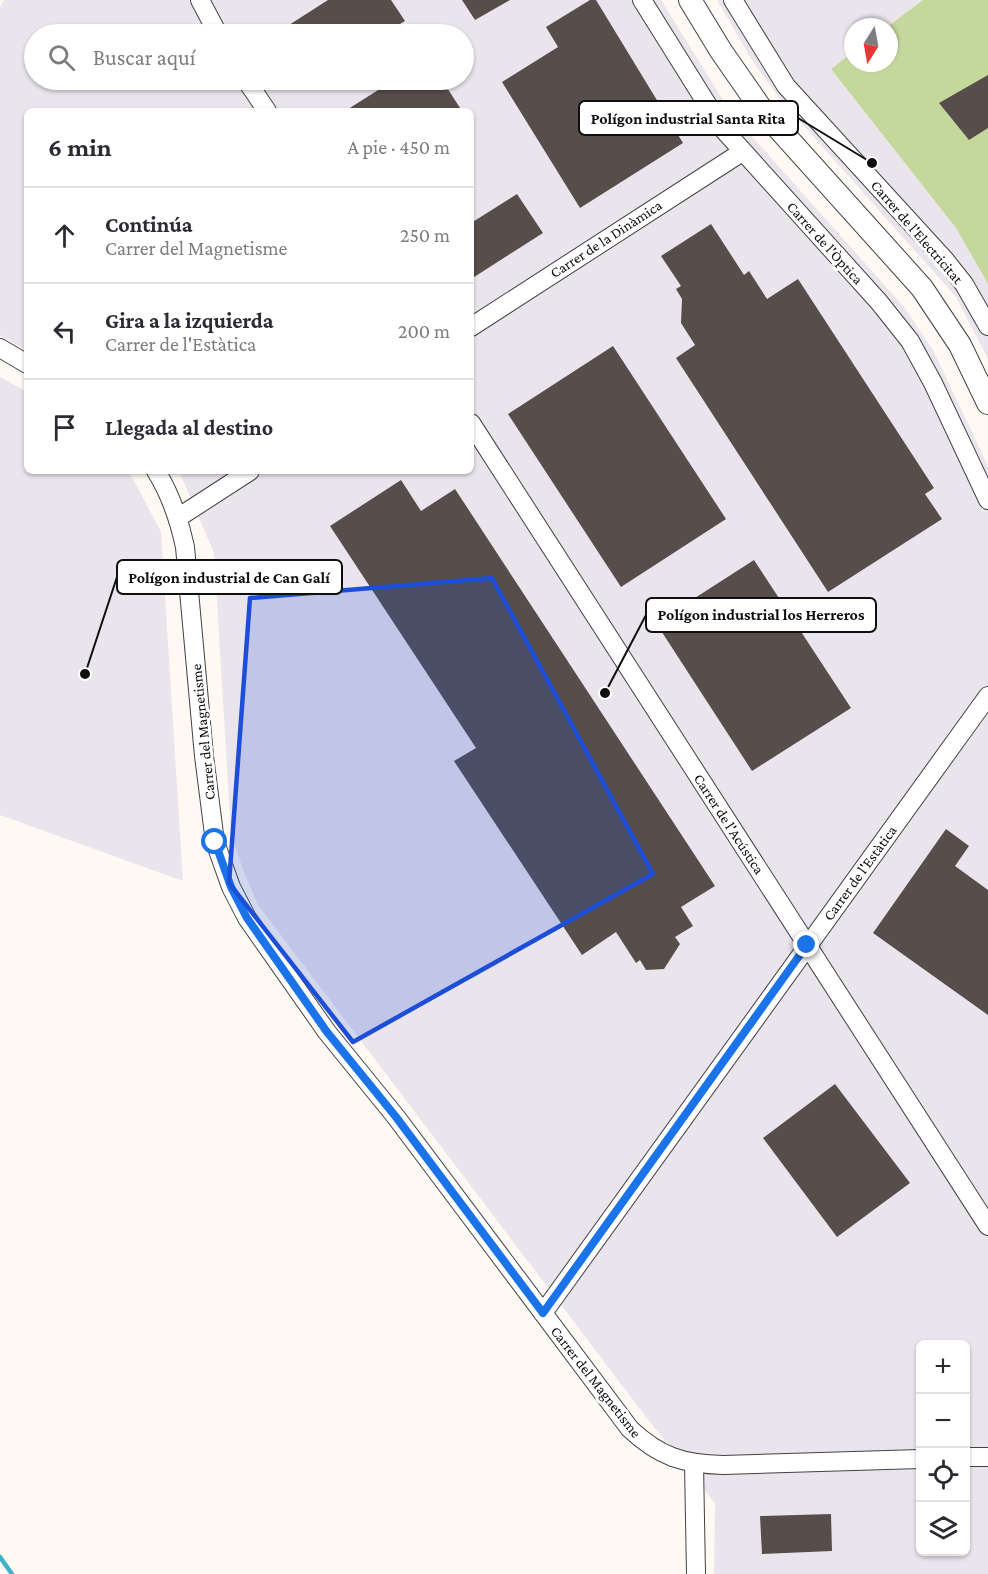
<!DOCTYPE html>
<html lang="es">
<head>
<meta charset="utf-8">
<style>
  :root { --surface:#fff; --page:#f7f7f7; --text:#2b2b33; --muted:#7c7c81; --line:#e1e1e2 }
  body { margin:0; font-family:"Crimson Pro",serif; background:var(--page); color:var(--text) }
  .controls { position:absolute; right:18px; bottom:18px; display:grid; overflow:hidden; border-radius:9px; box-shadow:0 2px 4px #0004 }
  .controls button { width:54px; height:54px; display:grid; place-items:center; padding:0; border:0; border-bottom:2px solid var(--line); background:var(--surface); color:var(--text); font:30px sans-serif }
  .compass { position:absolute; left:844px; top:18px; width:54px; height:54px; border-radius:50%; background:var(--surface); box-shadow:0 2px 4px #0004; rotate:191deg }
  .stop { position:absolute; width:18px; height:18px; margin:-14px; border:4px solid #1a73e8; border-radius:50%; background:#fff }
  .stop.end { background:#1a73e8; border-color:#fff; box-shadow:0 2px 6px #0008 }
  .list { margin:0; padding:0; list-style:none }
  h2 { display:flex; justify-content:space-between; align-items:center; height:78px; margin:0; padding:0 24px; font-size:26px }
  h2 small { font-size:20px; font-weight:400; color:var(--muted) }
  .list li { display:grid; grid-template-columns:39px 1fr auto; gap:18px; align-items:center; box-sizing:border-box; height:96px; padding:0 24px; border-top:2px solid var(--line) }
  .list b { display:block; font-size:22px; white-space:nowrap }
  .list p { margin:0; font-size:20px; white-space:nowrap; color:var(--muted) }
  .list em { font-size:20px; font-style:normal; color:var(--muted) }
  .icon { flex:none; width:33px; height:33px; fill:none; stroke:currentColor; stroke-width:2; stroke-linecap:round; stroke-linejoin:round }
  .map { position:relative; flex:none; width:988px; height:1574px; overflow:hidden }
  .search { position:absolute; background:var(--surface); box-shadow:0 2px 4px #0004; left:24px; top:24px; width:450px; height:66px; display:flex; align-items:center; gap:15px; box-sizing:border-box; padding:0 21px; border-radius:33px; color:var(--muted); font-size:22px }
  .panel { position:absolute; background:var(--surface); box-shadow:0 2px 4px #0004; left:24px; top:108px; width:450px; height:366px; border-radius:9px }
  .map>svg:first-child { display:block }
</style>
</head>
<body>
<div class="map">
<svg width="988" height="1574" viewBox="0 0 988 1574">
  <rect width="100%" height="100%" fill="#fef9f2"/>
  <g fill="#eae4ed" fill-rule="evenodd">
    <path d="M4,0H661L731,113L904,307L933,350L988,466V1574H714L715,1503L646,1417L258,905L242,867L231,833L214,553L179,471H471V111H27V351L0,335V7ZM34,34H464V80H34ZM920,1344H966V1552H920Z"/>
    <path d="M717,0H923L887,27H853V52L831,69L956,228L988,284V359L956,297L780,99L753,62Z"/>
    <path d="M0,377L27,392V471H126L133,479L161,532L183,881L0,815Z"/>
  </g>
  <path fill="#c5d89c" d="M923,0H988V284L956,228L831,69L853,52V63H889V27H887Z"/>
  <g fill="none" stroke-linecap="round" stroke-linejoin="round">
    <path stroke="#43b2c8" stroke-width="4.5" d="M0,1557L12,1574"/>
  </g>
  <g fill="#574e4c">
    <path d="M328,0H391L405,21L383,34H275Z"/>
    <path d="M462,0H510L475,20Z"/>
    <path d="M590,0H596L683,143L580,208L502,82L558,47L546,27Z"/>
    <path d="M988,75V128L969,140L939,103Z"/>
    <path d="M394,80H442L462,111H345Z"/>
    <path d="M517,194L543,233L471,279V223Z"/>
    <path d="M711,224L744,275L749,271L767,299L798,279L934,488L925,494L942,519L828,592L676,358L695,345L681,323L682,299L676,289L681,286L661,256Z"/>
    <path d="M613,346L726,519L621,587L508,414Z"/>
    <path d="M401,480L421,511L455,489L715,886L681,907L693,926L675,937L680,944L664,969L646,970L640,960L636,963L616,932L582,955L454,761L476,748L330,526Z"/>
    <path d="M754,560L851,708L752,771L656,623Z"/>
    <path d="M946,829L969,846L955,866L988,890V1015L873,933Z"/>
    <path d="M835,1084L910,1183L837,1237L763,1138Z"/>
    <path d="M831,1514L832,1551L762,1554L760,1516Z"/>
  </g>
  <g fill="none" stroke-linecap="round" stroke-linejoin="round">
    <g stroke="#424242" stroke-width="20">
      <g id="minor">
        <path d="M200,0L218,34"/>
        <path d="M642,0L722,128L879,302L910,341L933,383L988,500"/>
        <path d="M733,0L786,86L945,260L964,284L988,326"/>
        <path d="M246,80L267,111"/>
        <path d="M471,327L742,152"/>
        <path d="M0,348L27,364"/>
        <path d="M471,423L988,1226"/>
        <path d="M156,471C171,495 179,519 185,547L204,756L215,842L231,887L247,918L327,1032L396,1117L630,1429C660,1457 683,1464 723,1465L920,1459"/>
        <path d="M179,517L250,471"/>
        <path d="M543,1313L988,696"/>
        <path d="M966,1457H988"/>
        <path d="M694,1464L696,1574"/>
      </g>
    </g>
    <g stroke="#424242" stroke-width="24">
      <path id="tertiary" d="M690,0L721,51L762,110L922,288L960,345L988,403"/>
    </g>
    <use href="#minor" stroke="#fff" stroke-width="18"/>
    <use href="#tertiary" stroke="#fff" stroke-width="22"/>
  </g>
  <g fill="none" stroke-linecap="round" stroke-linejoin="round">
    <path stroke="#1a73e8" stroke-width="8" d="M215,842L231,887L247,918L327,1032L396,1117L543,1313L807,945"/>
  </g>
  <path fill="#1d4ed8" fill-opacity="0.2" stroke="#1d4ed8" stroke-width="4.5" stroke-linejoin="round" d="M492,578L653,874L353,1042L229,883L250,598Z"/>
  <g text-anchor="middle" stroke-width="6" stroke-linejoin="round" paint-order="stroke">
    <g font-size="15" fill="#0f0f0f" stroke="#fff">
      <text transform="translate(917 232) rotate(49)" y="5">Carrer de l'Electricitat</text>
      <text transform="translate(606 239) rotate(-33)" y="5">Carrer de la Dinàmica</text>
      <text transform="translate(825 243) rotate(48)" y="5">Carrer de l'Òptica</text>
      <text transform="translate(203 732) rotate(-96)" y="5">Carrer del Magnetisme</text>
      <text transform="translate(729 824) rotate(57)" y="5">Carrer de l'Acústica</text>
      <text transform="translate(860 873) rotate(-54)" y="5">Carrer de l'Estàtica</text>
      <text transform="translate(596 1382) rotate(52)" y="5">Carrer del Magnetisme</text>
    </g>
  </g>
  <path fill="none" stroke="#0f0f0f" stroke-width="2" d="M872 163L798 118M85 674L117 577M605 693L646 615"/>
  <g fill="#0f0f0f" stroke="#fff" stroke-width="2">
    <circle cx="872" cy="163" r="6"/>
    <circle cx="85" cy="674" r="6"/>
    <circle cx="605" cy="693" r="6"/>
  </g>
  <g fill="#fff" stroke="#0f0f0f" stroke-width="2">
    <rect x="579" y="101" width="219" height="34" rx="6"/>
    <rect x="117" y="560" width="225" height="34" rx="6"/>
    <rect x="646" y="598" width="230" height="34" rx="6"/>
  </g>
  <g font-size="16" text-anchor="middle" font-weight="bold" fill="#0f0f0f">
    <text x="688" y="124">Polígon industrial Santa Rita</text>
    <text x="229" y="583">Polígon industrial de Can Galí</text>
    <text x="761" y="620">Polígon industrial los Herreros</text>
  </g>
</svg>
<div class="controls">
<button>+</button>
<button>−</button>
<button><svg class="icon" aria-label="locate" viewBox="0 0 24 24"><circle cx="12" cy="12" r="6"/><path d="M12 2v4M12 18v4M2 12h4M18 12h4"/></svg></button>
<button><svg class="icon" aria-label="layers" viewBox="0 0 24 24"><path d="M12 4l9 5-9 5-9-5zM3 14l9 5 9-5"/></svg></button>
</div>
<svg class="compass" viewBox="-18 -18 36 36"><path d="M0-13l5 13h-10z" fill="#e53935"/><path d="M0 13l5-13h-10z" fill="#7c7c81"/></svg>
<div class="stop" style="left:215px;top:842px"></div>
<div class="stop end" style="left:807px;top:945px"></div>
<div class="search"><svg class="icon" aria-label="search" viewBox="0 0 24 24"><circle cx="10" cy="10" r="6"/><path d="M15 15l6 6"/></svg>Buscar aquí</div>
<section class="panel">
<h2>6 min<small>A pie · 450 m</small></h2>
<ul class="list">
<li><svg class="icon" aria-label="ahead" viewBox="0 0 24 24"><path d="M12 20V5M6 11l6-6 6 6"/></svg><div><b>Continúa</b><p>Carrer del Magnetisme</p></div><em>250 m</em></li>
<li><svg class="icon" aria-label="left" viewBox="0 0 24 24"><path d="M17 20v-9H6M10 6l-5 5 5 5"/></svg><div><b>Gira a la izquierda</b><p>Carrer de l'Estàtica</p></div><em>200 m</em></li>
<li><svg class="icon" aria-label="arrive" viewBox="0 0 24 24"><path d="M6 21V4h12l-3 4 3 4H6"/></svg><div><b>Llegada al destino</b></div></li>
</ul>
</section>
</div>
</body>
</html>
